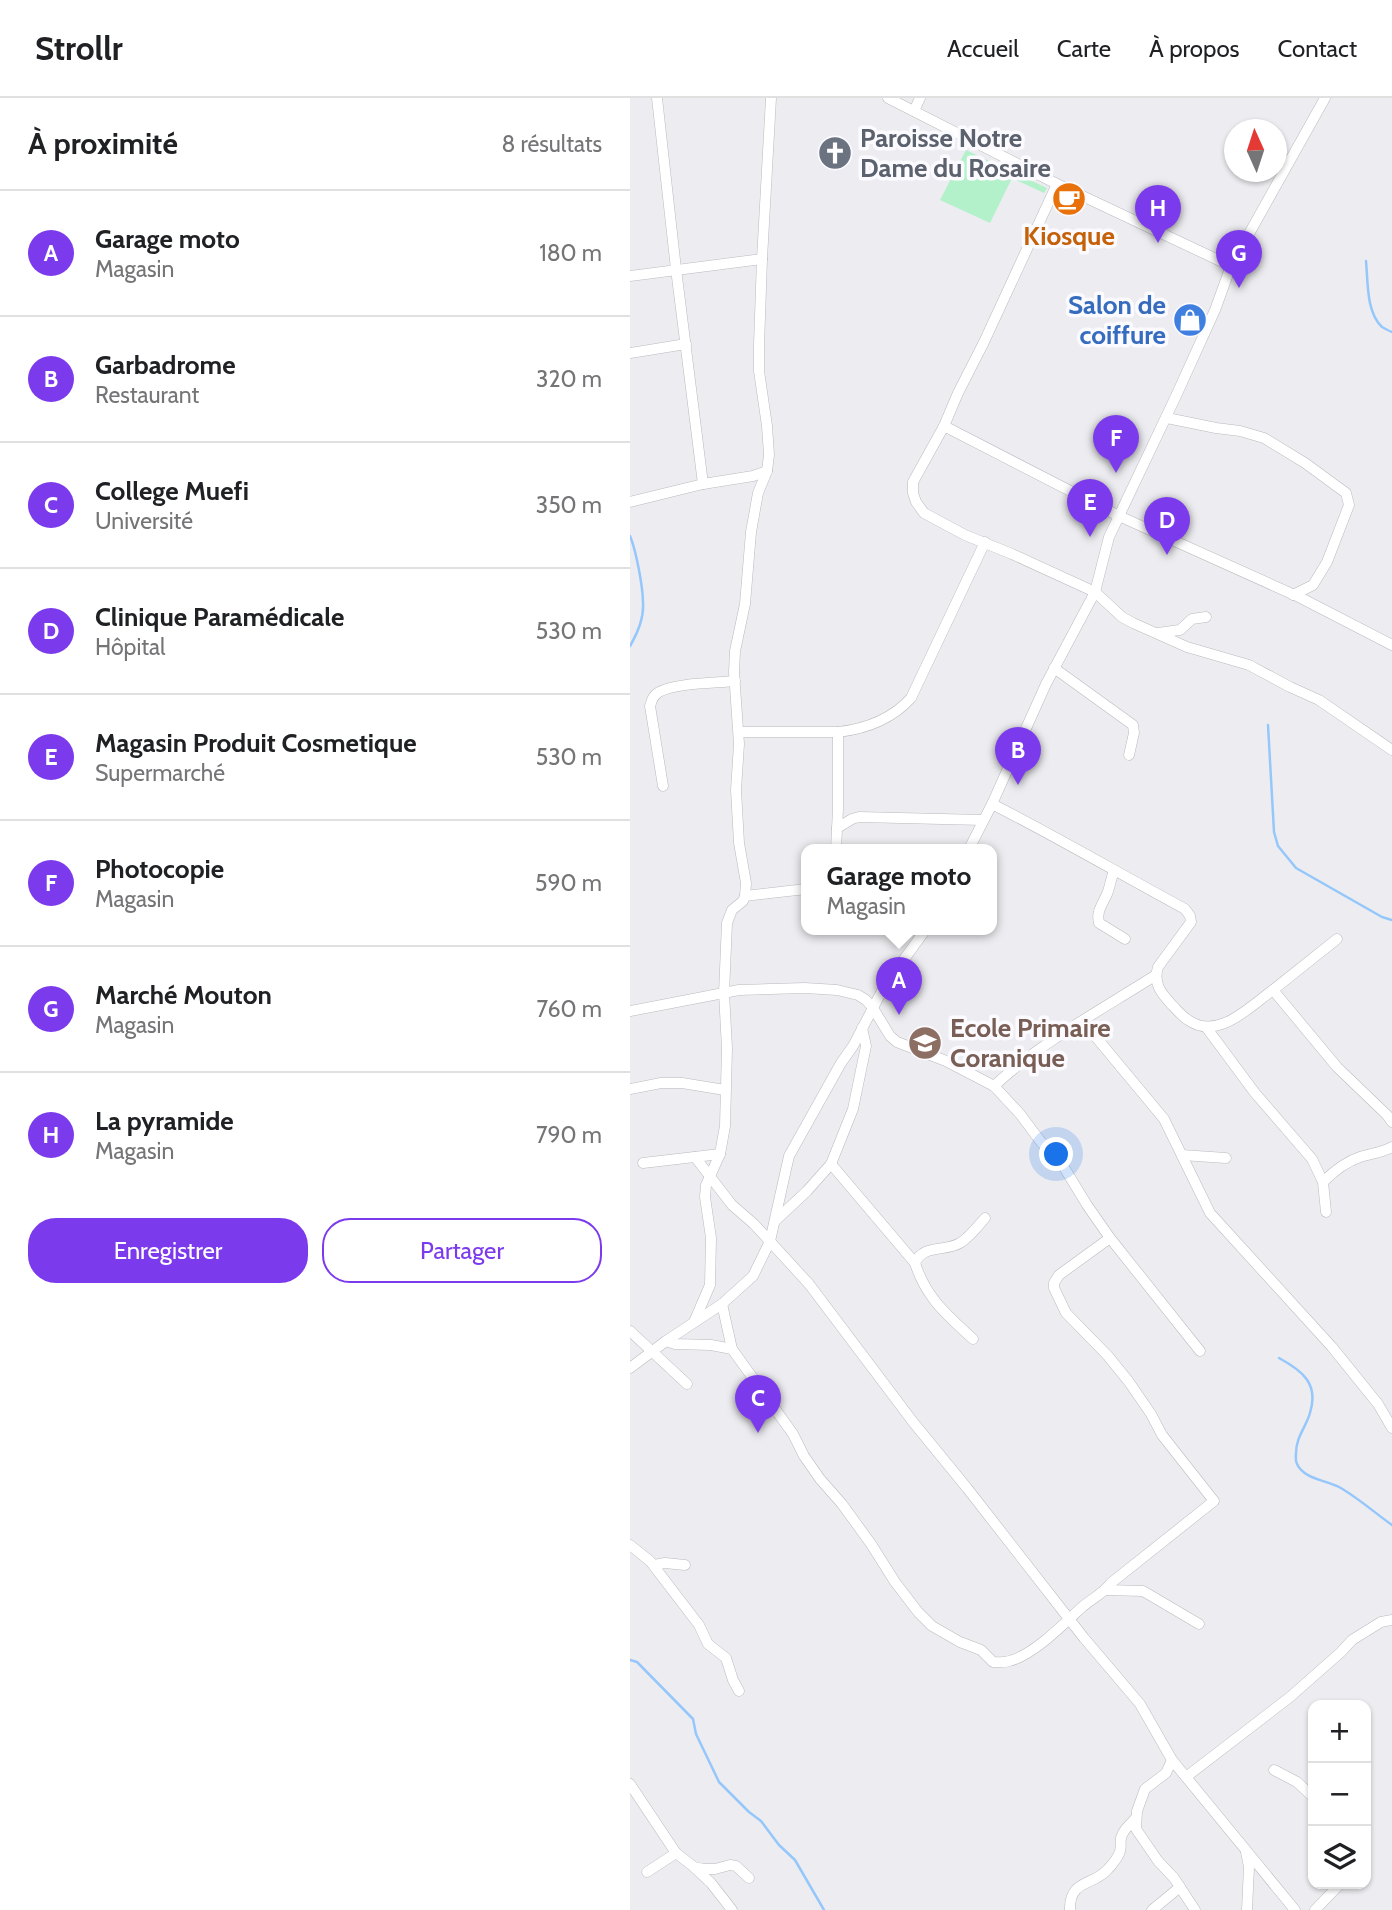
<!DOCTYPE html>
<html lang="fr">
<head>
<meta charset="utf-8">
<style>
  :root { --surface:#fff; --page:#f2f2f2; --text:#202124; --muted:#757577; --line:#e0e0e0; --accent:#7c3aed }
  body { margin:0; font-family:Cabin,sans-serif; background:var(--page); color:var(--text) }
  .controls { position:absolute; right:21px; bottom:21px; display:grid; overflow:hidden; border-radius:14px; box-shadow:0 2px 5px #0004 }
  .controls button { width:63px; height:63px; display:grid; place-items:center; padding:0; border:0; border-bottom:2px solid var(--line); background:var(--surface); color:var(--text); font:35px sans-serif }
  .compass { position:absolute; left:594px; top:21px; width:63px; height:63px; border-radius:50%; background:var(--surface); box-shadow:0 2px 5px #0004; rotate:357deg }
  .you { position:absolute; left:427px; top:1057px; width:24px; height:24px; margin:-18px; border:5px solid #fff; border-radius:50%; background:#1a73e8; box-shadow:0 0 0 10px #1a73e833 }
  .badge { display:grid; place-items:center; width:46px; height:46px; border-radius:50%; background:var(--accent); color:#fff; font-size:23px; font-weight:700 }
  .pin { position:absolute; translate:-50% -58px; filter:drop-shadow(0 2px 4px #0008) }
  .pin::after { content:''; position:absolute; top:37px; width:24px; height:21px; background:inherit; clip-path:polygon(0 0,100% 0,50% 100%) }
  .popup { position:absolute; left:171px; top:746px; width:196px; height:91px; box-sizing:border-box; display:grid; place-content:center; border-radius:14px; background:var(--surface); filter:drop-shadow(0 2px 5px #0005); font-size:23px; white-space:nowrap; color:var(--muted) }
  .popup b { font-size:26px; color:var(--text) }
  .popup::after { content:''; position:absolute; left:50%; top:100%; margin-left:-14px; border:14px solid transparent; border-top-color:var(--surface) }
  .list { margin:0; padding:0; list-style:none }
  h2 { display:flex; justify-content:space-between; align-items:center; height:91px; margin:0; padding:0 28px; font-size:30px }
  h2 small { font-size:23px; font-weight:400; color:var(--muted) }
  .list li { display:grid; grid-template-columns:46px 1fr auto; gap:21px; align-items:center; box-sizing:border-box; height:126px; padding:0 28px; border-top:2px solid var(--line) }
  .list b { display:block; font-size:26px; white-space:nowrap }
  .list p { margin:0; font-size:23px; white-space:nowrap; color:var(--muted) }
  .list em { font-size:23px; font-style:normal; color:var(--muted) }
  .actions { display:flex; gap:14px; padding:21px 28px }
  .actions a { flex:1; padding:16px 0; border:2px solid var(--accent); border-radius:28px; text-align:center; font-size:24px; color:var(--accent) }
  .actions .main { background:var(--accent); color:#fff }
  .icon { flex:none; width:38px; height:38px; fill:none; stroke:currentColor; stroke-width:2; stroke-linecap:round; stroke-linejoin:round }
  .map { position:relative; flex:none; width:762px; height:1812px; overflow:hidden }
  header { display:flex; align-items:center; gap:42px; box-sizing:border-box; height:98px; padding:0 35px; background:var(--surface); border-bottom:2px solid var(--line) }
  header strong { font-size:33px }
  nav { display:flex; gap:38px; margin-inline-start:auto; font-size:24px }
  main { display:flex }
  aside { flex:1; background:var(--surface) }
  .map>svg:first-child { display:block }
</style>
</head>
<body>
<header>
<strong>Strollr</strong>
<nav><a>Accueil</a><a>Carte</a><a>À propos</a><a>Contact</a></nav>
</header>
<main>
<aside>
<h2>À proximité<small>8 résultats</small></h2>
<ul class="list">
<li><span class="badge">A</span><div><b>Garage moto</b><p>Magasin</p></div><em>180 m</em></li>
<li><span class="badge">B</span><div><b>Garbadrome</b><p>Restaurant</p></div><em>320 m</em></li>
<li><span class="badge">C</span><div><b>College Muefi</b><p>Université</p></div><em>350 m</em></li>
<li><span class="badge">D</span><div><b>Clinique Paramédicale</b><p>Hôpital</p></div><em>530 m</em></li>
<li><span class="badge">E</span><div><b>Magasin Produit Cosmetique</b><p>Supermarché</p></div><em>530 m</em></li>
<li><span class="badge">F</span><div><b>Photocopie</b><p>Magasin</p></div><em>590 m</em></li>
<li><span class="badge">G</span><div><b>Marché Mouton</b><p>Magasin</p></div><em>760 m</em></li>
<li><span class="badge">H</span><div><b>La pyramide</b><p>Magasin</p></div><em>790 m</em></li>
</ul>
<div class="actions"><a class="main">Enregistrer</a><a>Partager</a></div>
</aside>
<div class="map">
<svg width="762" height="1812" viewBox="0 0 762 1812">
  <rect width="100%" height="100%" fill="#ededf1"/>
  <path fill="#b2f1ca" d="M336,52L417,90L414,95L382,80L360,125L310,102Z"/>
  <g fill="none" stroke-linecap="round" stroke-linejoin="round">
    <g stroke="#95c7fb" stroke-width="2.5">
      <path d="M736,163C738,183 736,214 752,229C752,229 761,234 762,234"/>
      <path d="M0,438C6,452 13,489 13,505C14,519 7,536 0,548"/>
      <path d="M638,627L644,734L648,748L666,770L752,819L762,822"/>
      <path d="M649,1260C673,1273 689,1286 680,1315C676,1329 666,1339 666,1355C666,1359 665,1362 667,1366C674,1381 695,1382 709,1389C727,1399 745,1415 762,1427"/>
      <path d="M0,1562L7,1564L63,1621L66,1636L89,1684L119,1714L131,1723L149,1747L165,1762L194,1812"/>
    </g>
    <g stroke="#bab9bd" stroke-width="11">
      <g id="minor">
        <path d="M27,0L46,171L73,386"/>
        <path d="M258,0L427,86L601,168"/>
        <path d="M284,13L290,0"/>
        <path d="M427,86L354,244L328,295L314,328L283,384V395L286,404L294,415L335,437L382,456L465,494L492,519L503,525L557,549L619,567L660,589L689,602L762,652"/>
        <path d="M0,178L132,161"/>
        <path d="M0,255L56,246"/>
        <path d="M537,320L586,330L610,333L634,340L675,365L716,395L719,407L697,464L683,487L663,497"/>
        <path d="M314,328L489,418L669,499L762,547"/>
        <path d="M0,404L73,386L123,378L137,373"/>
        <path d="M528,535L550,532L562,521L576,519"/>
        <path d="M424,570L503,627L504,635L499,657"/>
        <path d="M109,634H208C235,631 262,621 281,600L355,444"/>
        <path d="M33,688L20,608C22,602 23,597 29,594C44,585 87,585 105,583"/>
        <path d="M362,706C427,739 490,776 555,811L560,818L561,824L528,869C523,886 531,895 542,907C547,912 552,918 558,922C588,943 619,909 643,892"/>
        <path d="M207,730L222,721L229,719L353,722"/>
        <path d="M206,751L208,711V634"/>
        <path d="M339,751L362,706L416,586L465,494L479,439L546,298L585,212L601,168L695,0"/>
        <path d="M484,773C481,780 480,789 477,796C472,807 466,814 469,825L495,841"/>
        <path d="M115,798L176,791"/>
        <path d="M707,841L643,892L707,969L757,1017L762,1024"/>
        <path d="M0,913L109,892L175,890L207,892L228,897L236,902L243,910L260,938L267,944L316,963L364,988L390,1016L411,1044L432,1066L457,1107L480,1140L570,1253"/>
        <path d="M449,926L465,938L534,1021L580,1115L702,1249L748,1306L762,1330"/>
        <path d="M576,929L625,995L682,1061L693,1084L696,1114"/>
        <path d="M364,988C411,944 471,912 526,877"/>
        <path d="M0,991L31,985H52L95,992"/>
        <path d="M552,1057L596,1060"/>
        <path d="M65,1059L102,1107L124,1126L179,1186L283,1324L337,1390L454,1540L510,1606L542,1662L665,1812"/>
        <path d="M13,1065L90,1056"/>
        <path d="M201,1066L285,1165C296,1200 317,1217 343,1241"/>
        <path d="M693,1084C704,1073 715,1064 730,1059C741,1055 752,1055 762,1049"/>
        <path d="M145,1123L177,1093L201,1066L223,1011L236,948L232,930"/>
        <path d="M285,1165C293,1146 315,1154 330,1145C340,1139 348,1128 355,1120"/>
        <path d="M92,1206L102,1251"/>
        <path d="M64,1224L80,1187L81,1140L75,1099L76,1087L90,1056L95,1028L97,950L94,895L97,825L102,812L113,803L115,798L116,785L109,745L106,692L109,646L104,574L105,553L115,506L121,434L128,395L137,373L139,357L137,328L129,273V247L132,161L141,0"/>
        <path d="M0,1233L57,1286"/>
        <path d="M36,1243L45,1246L81,1247L102,1251L163,1336L174,1358L190,1381L212,1406L241,1446L265,1484L288,1514L302,1528L330,1544L351,1552L363,1564C368,1564 374,1565 379,1563C402,1558 434,1526 451,1510C461,1501 473,1496 481,1485L584,1403L532,1337L521,1316L499,1284L478,1258L436,1215L424,1190V1185L429,1177L480,1140"/>
        <path d="M0,1270L36,1243L92,1206L123,1178L140,1143L159,1058L211,965L223,948L254,889L296,831"/>
        <path d="M0,1447L20,1463L69,1527L78,1546L96,1560L103,1582L109,1593"/>
        <path d="M24,1467L35,1465L55,1467"/>
        <path d="M476,1492L513,1493L569,1526"/>
        <path d="M542,1662L536,1675L515,1691L507,1713L506,1731L528,1763L544,1780L565,1812"/>
        <path d="M644,1672L667,1684L683,1699"/>
        <path d="M556,1679L660,1599L711,1554L722,1542L751,1524L762,1522"/>
        <path d="M0,1686L46,1755L64,1769L73,1771H85L100,1767L106,1768L119,1780"/>
        <path d="M616,1754L619,1769L617,1812"/>
        <path d="M65,1770L81,1785L102,1812"/>
        <path d="M17,1774L46,1755"/>
        <path d="M440,1812C439,1781 464,1788 478,1771C482,1767 489,1758 490,1753C492,1747 489,1743 492,1737C495,1730 501,1725 506,1720"/>
        <path d="M522,1812L550,1789"/>
        <path d="M685,1812L710,1786"/>
      </g>
    </g>
    <use href="#minor" stroke="#fff" stroke-width="10"/>
  </g>
  <defs>
    <g id="church-disc" transform="scale(1.75)"><circle r="9.5" fill="#6b7280" stroke="#fbfafe"/><path d="M-1.2-6h2.4v3.5h3.3v2.4h-3.3V6h-2.4V-.1h-3.3v-2.4h3.3Z" fill="#fff"/></g>
    <g id="cafe-disc" transform="scale(1.75)"><circle r="9.5" fill="#e8710a" stroke="#fbfafe"/><path d="M-5.5-4.5H6V0H3Q3 3.5 0 3.5H-2.5Q-5.5 3.5-5.5 0ZM3-3.2v2h1.7v-2ZM-6 4.5H4V6H-6Z" fill="#fff"/></g>
    <g id="shop-disc" transform="scale(1.75)"><circle r="9.5" fill="#3f7fe0" stroke="#fbfafe"/><path d="M-5-2.5h2.3a2.7 3.5 0 0 1 5.4 0H5L5.5 6h-11ZM-1.5-2.5h3a1.5 2.3 0 0 0-3 0Z" fill="#fff"/></g>
    <g id="school-disc" transform="scale(1.75)"><circle r="9.5" fill="#8d6e63" stroke="#fbfafe"/><path d="M0-5L7-2L0 1L-7-2ZM-4 1L0 2.5L4 1V4Q0 6-4 4Z" fill="#fff"/></g>
  </defs>
  <g fill-rule="evenodd">
    <use href="#church-disc" x="205" y="55"/>
    <use href="#cafe-disc" x="439" y="101"/>
    <use href="#shop-disc" x="560" y="222"/>
    <use href="#school-disc" x="295" y="945"/>
  </g>
  <g text-anchor="middle" stroke-width="7" stroke-linejoin="round" paint-order="stroke">
    <g font-size="26" font-weight="bold" fill="#5b616d" stroke="#fbfafe" text-anchor="start">
      <text x="230" y="49">Paroisse Notre<tspan x="230" dy="30">Dame du Rosaire</tspan></text>
    </g>
    <g font-size="26" font-weight="bold" fill="#c56008" stroke="#fbfafe">
      <text x="439" y="147">Kiosque</text>
    </g>
    <g font-size="26" font-weight="bold" fill="#366cbe" stroke="#fbfafe" text-anchor="end">
      <text x="536" y="216">Salon de<tspan x="536" dy="30">coiffure</tspan></text>
    </g>
    <g font-size="26" font-weight="bold" fill="#785e54" stroke="#fbfafe" text-anchor="start">
      <text x="320" y="939">Ecole Primaire<tspan x="320" dy="30">Coranique</tspan></text>
    </g>
  </g>
</svg>
<div class="controls">
<button>+</button>
<button>−</button>
<button><svg class="icon" aria-label="layers" viewBox="0 0 24 24"><path d="M12 4l9 5-9 5-9-5zM3 14l9 5 9-5"/></svg></button>
</div>
<svg class="compass" viewBox="-18 -18 36 36"><path d="M0-13l5 13h-10z" fill="#e53935"/><path d="M0 13l5-13h-10z" fill="#757577"/></svg>
<div class="you"></div>
<div class="pin badge" style="left:269px;top:917px">A</div>
<div class="popup"><b>Garage moto</b>Magasin</div>
<div class="pin badge" style="left:388px;top:687px">B</div>
<div class="pin badge" style="left:128px;top:1335px">C</div>
<div class="pin badge" style="left:537px;top:457px">D</div>
<div class="pin badge" style="left:460px;top:439px">E</div>
<div class="pin badge" style="left:486px;top:375px">F</div>
<div class="pin badge" style="left:609px;top:190px">G</div>
<div class="pin badge" style="left:528px;top:145px">H</div>
</div>
</main>
</body>
</html>
